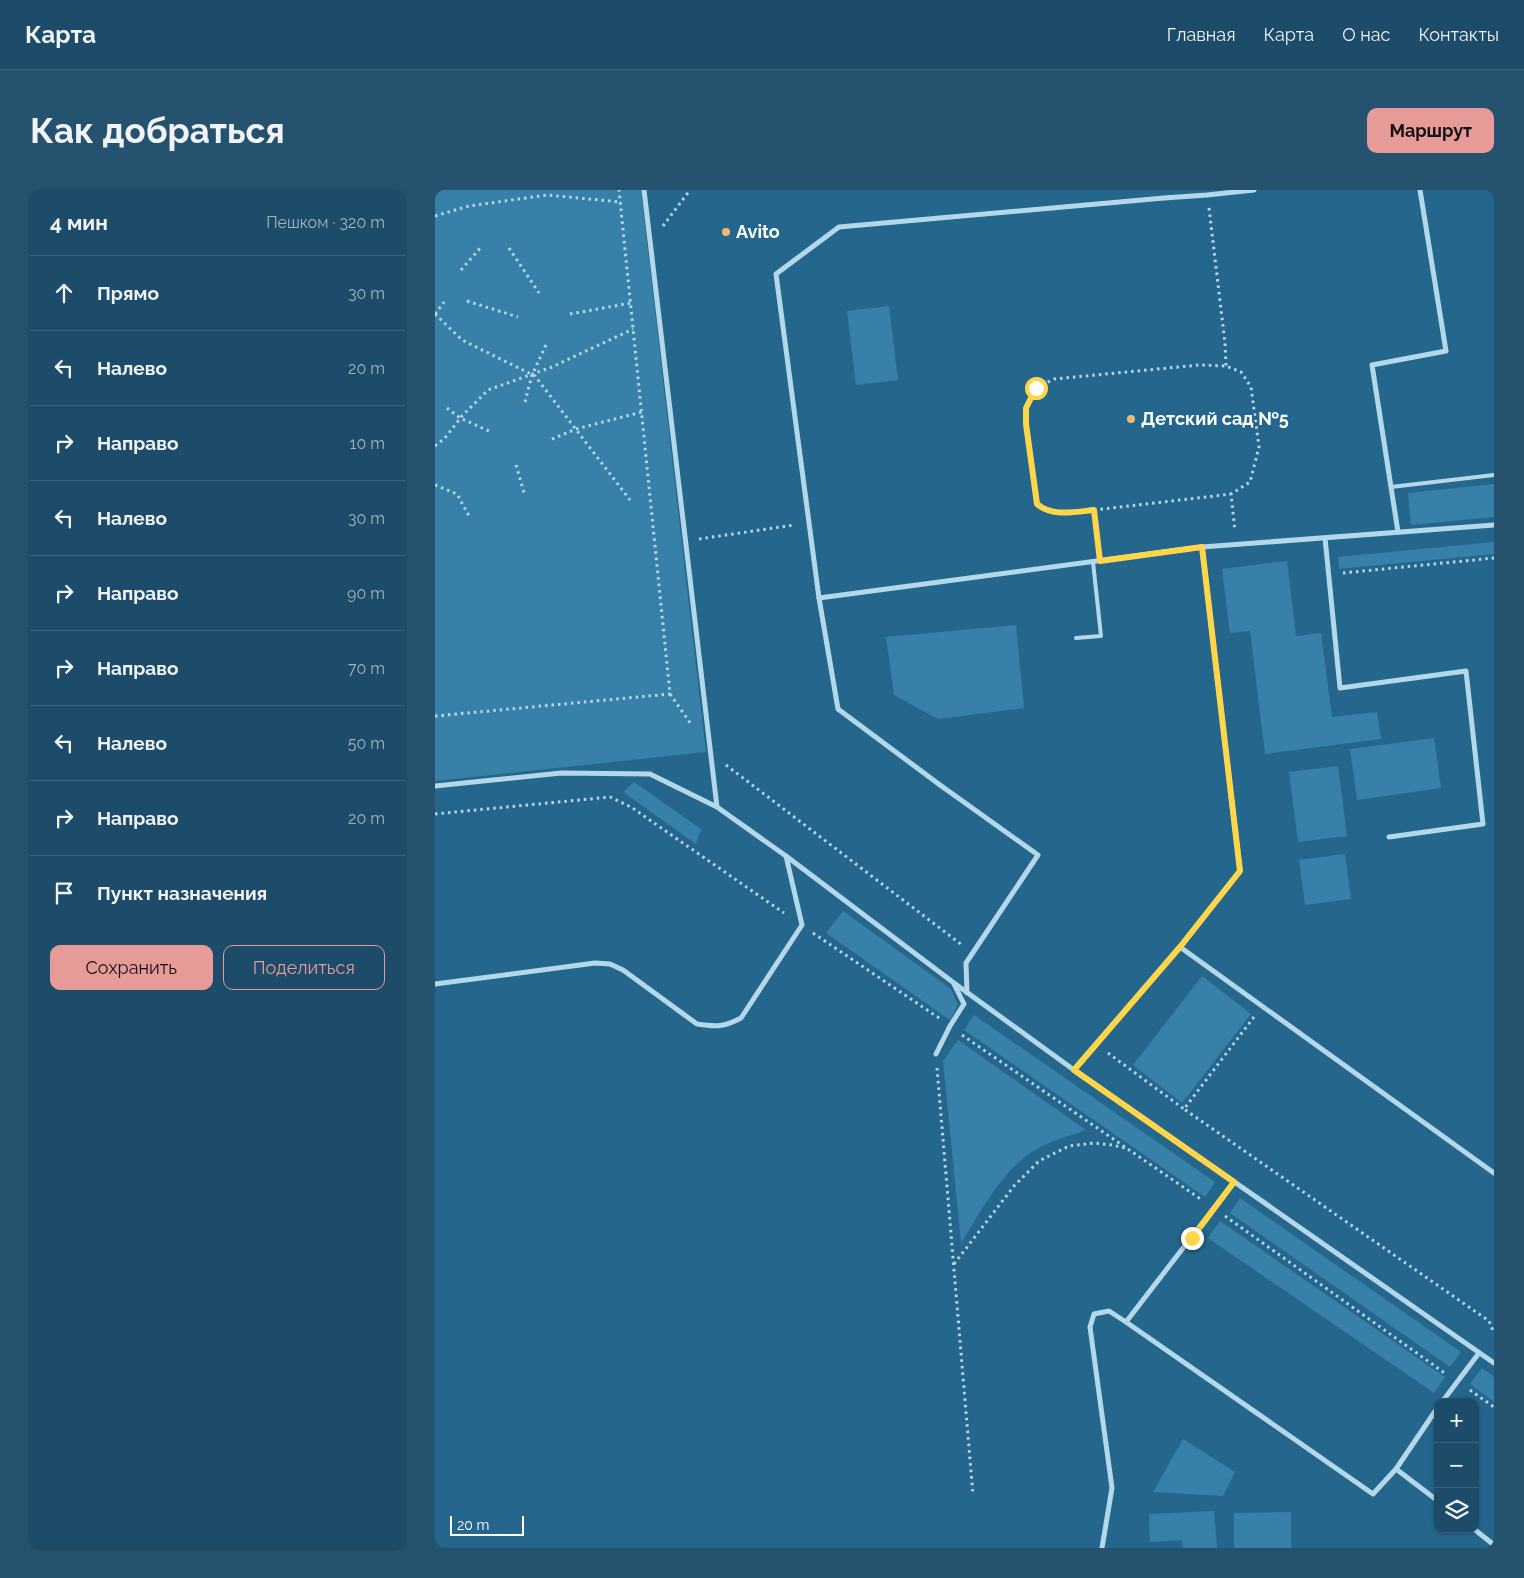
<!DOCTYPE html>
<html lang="ru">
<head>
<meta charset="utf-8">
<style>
  :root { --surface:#1c4c69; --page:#25536f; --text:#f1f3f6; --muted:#a0b4c0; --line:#3a637d; --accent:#e69b98 }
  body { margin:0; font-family:Raleway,sans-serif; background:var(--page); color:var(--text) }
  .controls { position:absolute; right:15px; bottom:15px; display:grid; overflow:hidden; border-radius:10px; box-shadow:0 1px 4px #0004 }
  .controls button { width:45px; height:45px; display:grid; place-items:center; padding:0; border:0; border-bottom:1px solid var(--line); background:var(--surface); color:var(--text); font:25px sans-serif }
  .scale { position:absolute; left:15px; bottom:12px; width:74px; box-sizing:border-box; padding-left:5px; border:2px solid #fff; border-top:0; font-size:14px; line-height:18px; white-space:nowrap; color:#fff; -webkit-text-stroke:4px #25668c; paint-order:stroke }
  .stop { position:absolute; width:15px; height:15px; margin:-11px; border:4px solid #ffd54a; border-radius:50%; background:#fff }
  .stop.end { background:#ffd54a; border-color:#fff; box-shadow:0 1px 5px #0008 }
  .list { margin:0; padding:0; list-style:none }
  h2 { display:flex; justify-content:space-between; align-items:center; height:65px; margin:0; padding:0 20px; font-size:21px }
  h2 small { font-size:16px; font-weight:400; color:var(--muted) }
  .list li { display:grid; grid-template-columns:32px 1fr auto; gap:15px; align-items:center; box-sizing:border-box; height:75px; padding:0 20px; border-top:1px solid var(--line) }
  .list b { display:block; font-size:19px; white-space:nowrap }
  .list em { font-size:16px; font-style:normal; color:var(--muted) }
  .actions { display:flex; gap:10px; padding:15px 20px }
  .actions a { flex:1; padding:11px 0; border:1px solid var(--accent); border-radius:10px; text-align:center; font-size:18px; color:var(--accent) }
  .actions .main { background:var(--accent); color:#111 }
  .icon { flex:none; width:28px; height:28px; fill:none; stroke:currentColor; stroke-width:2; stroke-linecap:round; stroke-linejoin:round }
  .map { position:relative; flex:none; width:1059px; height:1358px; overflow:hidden; border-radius:10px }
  header { display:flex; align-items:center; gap:30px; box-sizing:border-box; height:70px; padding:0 25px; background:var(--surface); border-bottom:1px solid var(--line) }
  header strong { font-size:24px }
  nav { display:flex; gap:28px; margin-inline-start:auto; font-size:18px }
  .intro { display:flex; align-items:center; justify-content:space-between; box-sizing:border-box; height:120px; padding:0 30px }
  h1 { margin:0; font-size:35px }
  .button { padding:12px 22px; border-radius:10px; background:var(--accent); color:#111; font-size:18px; font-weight:700 }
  main { display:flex; gap:30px; padding:0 30px }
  aside { flex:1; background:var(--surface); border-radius:10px; box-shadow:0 1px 4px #0004 }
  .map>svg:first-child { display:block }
</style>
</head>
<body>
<header>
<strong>Карта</strong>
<nav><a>Главная</a><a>Карта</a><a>О нас</a><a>Контакты</a></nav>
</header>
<div class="intro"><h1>Как добраться</h1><a class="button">Маршрут</a></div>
<main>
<aside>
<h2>4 мин<small>Пешком · 320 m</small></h2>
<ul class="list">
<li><svg class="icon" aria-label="ahead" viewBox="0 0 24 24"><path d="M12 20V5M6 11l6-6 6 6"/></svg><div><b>Прямо</b></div><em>30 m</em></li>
<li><svg class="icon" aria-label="left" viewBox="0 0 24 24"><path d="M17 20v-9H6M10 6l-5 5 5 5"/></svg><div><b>Налево</b></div><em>20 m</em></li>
<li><svg class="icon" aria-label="right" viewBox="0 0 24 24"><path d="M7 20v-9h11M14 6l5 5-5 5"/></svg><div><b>Направо</b></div><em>10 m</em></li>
<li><svg class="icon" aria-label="left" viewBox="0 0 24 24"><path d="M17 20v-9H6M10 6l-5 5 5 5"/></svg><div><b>Налево</b></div><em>30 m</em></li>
<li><svg class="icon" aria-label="right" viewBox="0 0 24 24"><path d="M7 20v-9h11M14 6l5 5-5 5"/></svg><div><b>Направо</b></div><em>90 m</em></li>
<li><svg class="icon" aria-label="right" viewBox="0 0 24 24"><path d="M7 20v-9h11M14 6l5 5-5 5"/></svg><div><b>Направо</b></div><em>70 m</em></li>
<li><svg class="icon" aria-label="left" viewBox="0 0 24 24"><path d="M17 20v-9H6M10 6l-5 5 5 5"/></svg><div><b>Налево</b></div><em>50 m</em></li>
<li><svg class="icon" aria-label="right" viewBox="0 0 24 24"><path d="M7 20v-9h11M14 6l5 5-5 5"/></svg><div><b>Направо</b></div><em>20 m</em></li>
<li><svg class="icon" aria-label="arrive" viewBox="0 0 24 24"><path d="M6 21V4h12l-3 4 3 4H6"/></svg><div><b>Пункт назначения</b></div></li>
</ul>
<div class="actions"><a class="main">Сохранить</a><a>Поделиться</a></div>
</aside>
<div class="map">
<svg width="1059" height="1358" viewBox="0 0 1059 1358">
  <rect width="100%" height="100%" fill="#25668c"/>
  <g fill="#3780a7">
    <path d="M0,0H206L271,562L0,591Z"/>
    <path d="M454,116L463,190L421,195L412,121Z"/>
    <path d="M1059,294V327L976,335L973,303Z"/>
    <path d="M1059,352V364L904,379L903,367Z"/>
    <path d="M852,371L861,446L886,443L897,527L942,522L946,549L830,564L815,441L795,443L787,379Z"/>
    <path d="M581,435L589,518L503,529L459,505L451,447Z"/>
    <path d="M999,548L1006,598L922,610L915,559Z"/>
    <path d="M903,576L912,646L863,652L854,582Z"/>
    <path d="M199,592L266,639L261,654L188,602Z"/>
    <path d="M910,664L916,709L870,715L864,670Z"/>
    <path d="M408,721L516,799L523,815L515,830L391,743Z"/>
    <path d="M767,786L816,824L747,913L698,875Z"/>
    <path d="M539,825L780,992L770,1007L529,840Z"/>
    <path d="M523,850L651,940C635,946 614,951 600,960C566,981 547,1020 526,1053L508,871Z"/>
    <path d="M805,1008L1026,1162L1015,1177L795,1023Z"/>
    <path d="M785,1031L1010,1187L999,1203L773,1048Z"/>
    <path d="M1047,1178L1059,1187V1212L1035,1194Z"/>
    <path d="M748,1249L800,1282L788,1306L718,1302Z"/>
    <path d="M779,1321L782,1358H748L747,1350L715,1352L714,1324Z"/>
    <path d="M856,1322V1358H799V1323Z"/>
  </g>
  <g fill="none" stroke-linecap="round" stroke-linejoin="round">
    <g stroke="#b4d7ea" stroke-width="3" stroke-dasharray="2.5 4" stroke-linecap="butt">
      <path d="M774,18L790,153L791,176"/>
      <path d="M0,26L34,16L112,5L185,12"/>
      <path d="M228,36L255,0"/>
      <path d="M74,58L104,103"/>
      <path d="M26,80L47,56"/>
      <path d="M32,111L83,127"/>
      <path d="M0,124L27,150L100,186L195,310"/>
      <path d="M0,124L9,112"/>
      <path d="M135,124L196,113"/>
      <path d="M90,212L97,185L111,155"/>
      <path d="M12,218L25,228L54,241"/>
      <path d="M117,249L141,239L207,222"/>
      <path d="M0,256L10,248L27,226L53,200L117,177L198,139"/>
      <path d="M81,275L90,306"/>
      <path d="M0,295L22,304L34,326"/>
      <path d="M659,320L796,304"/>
      <path d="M264,349L359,335"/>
      <path d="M663,356L659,320C640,322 617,327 602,314L591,234V218L601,198L619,189L764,175L791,176L806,182L816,197L824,257L815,292L796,304L800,341"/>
      <path d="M908,383L1059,368"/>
      <path d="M235,504L256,534"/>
      <path d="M0,526L235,504L184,0"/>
      <path d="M291,575L527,755"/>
      <path d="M0,624L175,607L196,617L349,723"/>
      <path d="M378,743L504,828"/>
      <path d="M819,827L749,919L1054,1131L1059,1143"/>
      <path d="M527,845L767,1010"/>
      <path d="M673,863L749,919"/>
      <path d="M502,878L538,1305"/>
      <path d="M790,1026L1011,1184"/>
      <path d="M519,1074L579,996L604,971L634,956L660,953L677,955L690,958"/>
      <path d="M1035,1200L1059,1217"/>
    </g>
    <g stroke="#b4d7ea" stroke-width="4">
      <path d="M956,297L1059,285"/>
      <path d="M641,448L666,446L658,372"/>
    </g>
    <g stroke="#b4d7ea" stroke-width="5">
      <path d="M209,0L282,617"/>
      <path d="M819,0L772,5L729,8L404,37L341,84L384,408L767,357L1059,335"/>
      <path d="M963,342L937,175L1011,161L985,0"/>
      <path d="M890,348L905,498L1031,481L1048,634L954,647"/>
      <path d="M384,408L403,519L505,595L603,665L531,773L532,803"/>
      <path d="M0,596L126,583L215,584L282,617L351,666L519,793L639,880L1059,1173"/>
      <path d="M745,757L1059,983"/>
      <path d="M0,794L160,773L175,774L188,780L262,834C281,837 289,837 306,828L367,735L351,666"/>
      <path d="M501,864L515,836L529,814L519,794"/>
      <path d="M639,880L745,757L805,681L767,357"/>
      <path d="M691,1132L799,992"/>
      <path d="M1007,1212L1044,1163"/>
      <path d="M961,1279L1003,1311"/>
      <path d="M1039,1339L1059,1355"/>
      <path d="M667,1358L677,1298L655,1137L659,1124L674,1121L691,1132L938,1304L961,1279L1003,1217"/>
    </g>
  </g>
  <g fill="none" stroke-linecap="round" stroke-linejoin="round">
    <path stroke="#ffd54a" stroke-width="6" d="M601,198L591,218V234L602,314C617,327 640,322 659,320L665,371L767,357L805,681L745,757L639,880L799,992L757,1048"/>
  </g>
  <g fill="#f4b878" stroke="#25668c" stroke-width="2">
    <circle cx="291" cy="42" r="5"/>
    <circle cx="696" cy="229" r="5"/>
  </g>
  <g text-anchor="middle" stroke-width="4" stroke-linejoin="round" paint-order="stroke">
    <g font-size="18" font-weight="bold" fill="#fff" stroke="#25668c" text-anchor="start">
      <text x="301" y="48">Avito</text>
      <text x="706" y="235">Детский сад №5</text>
    </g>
  </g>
</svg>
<div class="controls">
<button>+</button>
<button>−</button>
<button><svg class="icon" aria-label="layers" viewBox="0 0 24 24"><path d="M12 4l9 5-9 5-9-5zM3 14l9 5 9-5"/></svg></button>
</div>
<div class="scale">20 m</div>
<div class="stop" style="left:601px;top:198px"></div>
<div class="stop end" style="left:757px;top:1048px"></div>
</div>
</main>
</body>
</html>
